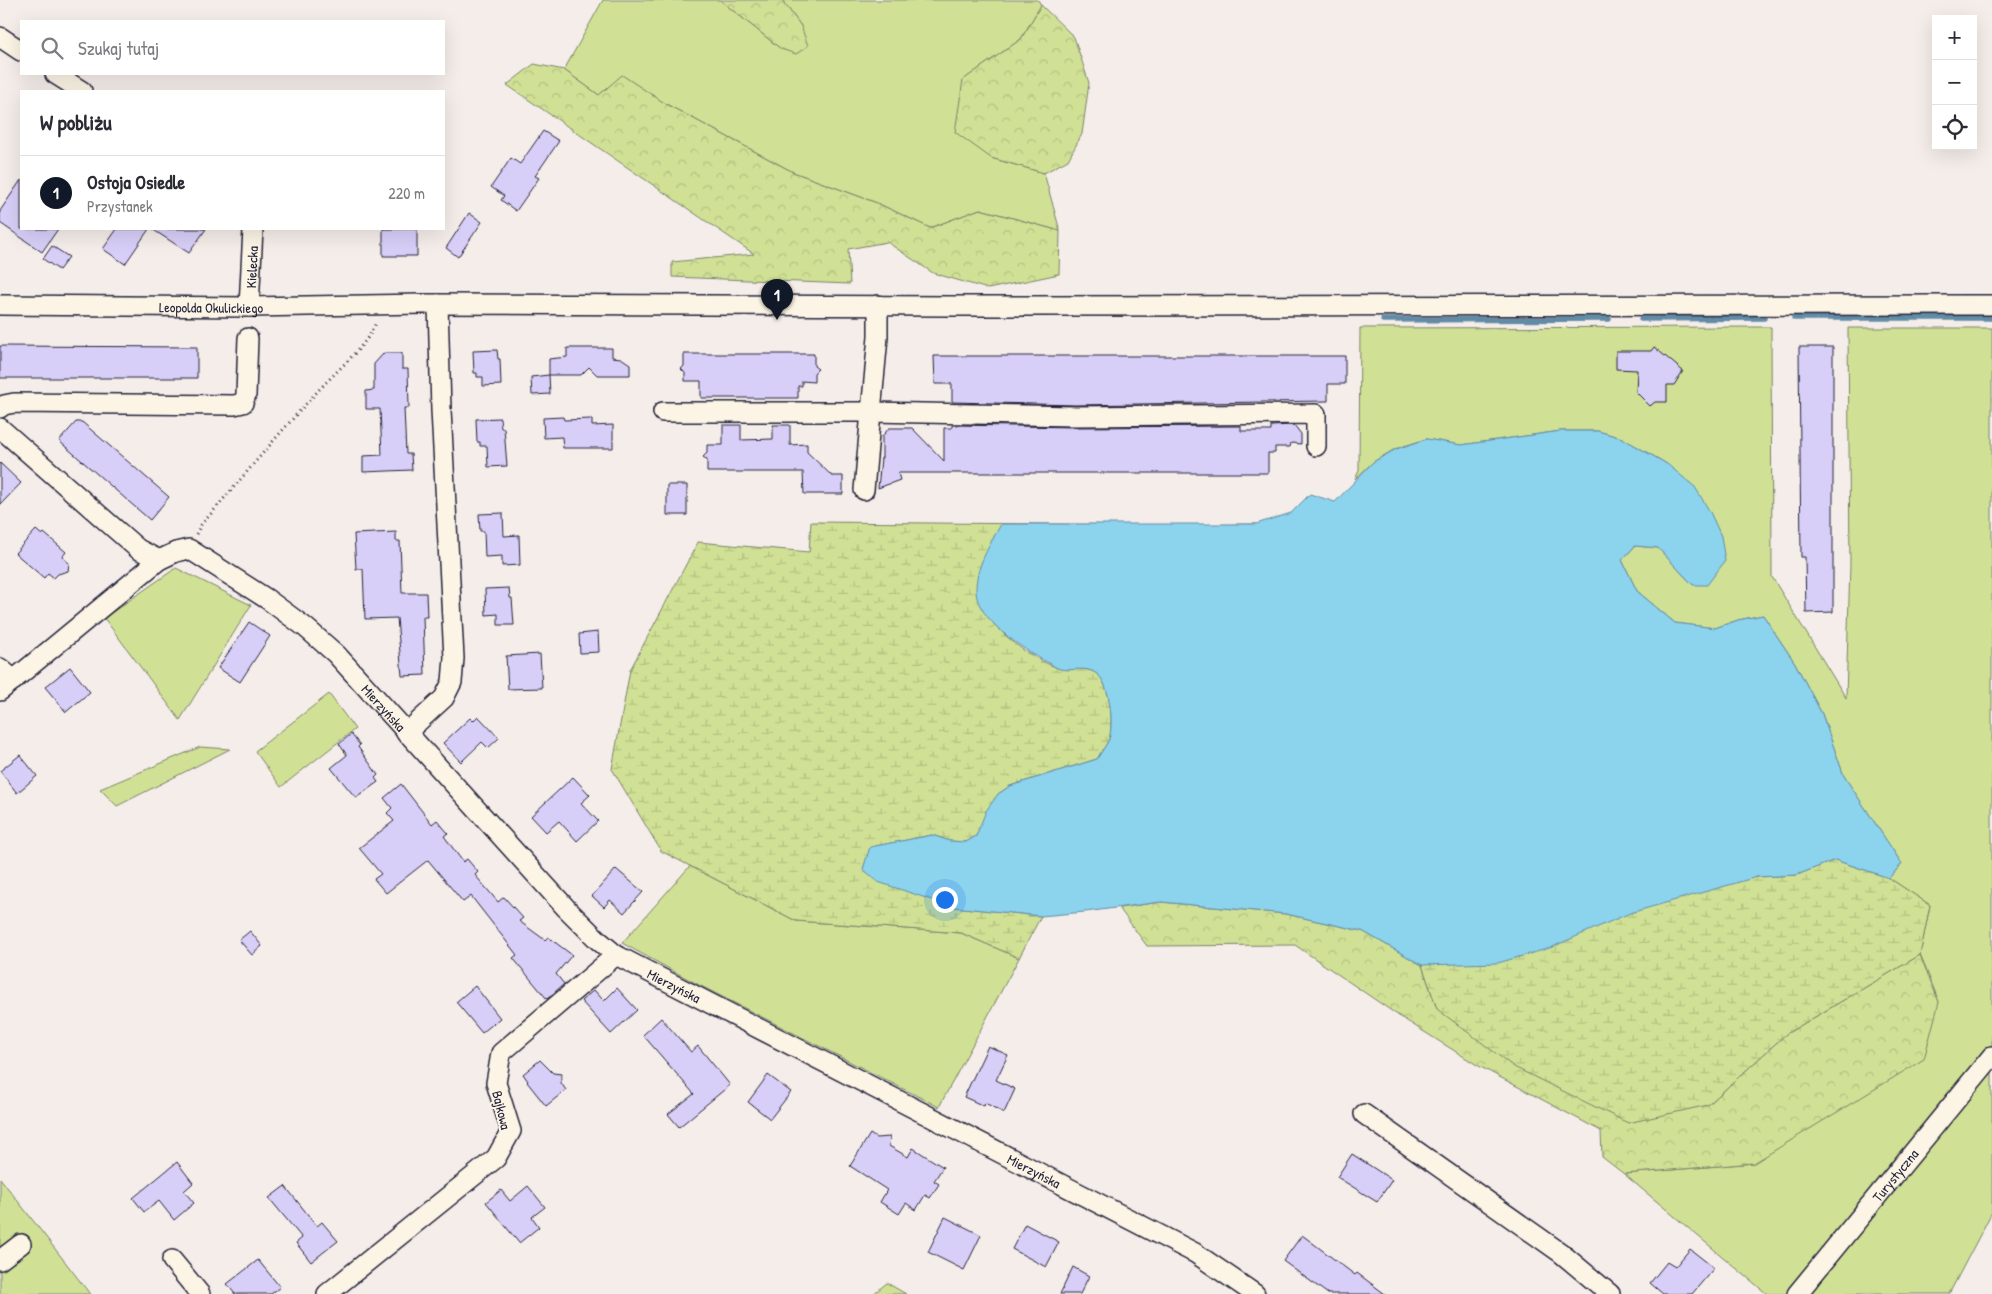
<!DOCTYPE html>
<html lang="pl">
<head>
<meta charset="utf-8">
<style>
	body { margin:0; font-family:"Patrick Hand",sans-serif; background:#f7f7f7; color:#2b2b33 }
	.controls { position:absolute; right:15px; top:15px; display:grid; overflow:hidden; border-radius:0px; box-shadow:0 5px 20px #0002 }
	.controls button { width:45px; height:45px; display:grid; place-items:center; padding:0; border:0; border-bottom:1px solid #e1e1e2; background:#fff; color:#2b2b33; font:25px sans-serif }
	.you { position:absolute; left:944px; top:899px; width:18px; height:18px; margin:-12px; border:4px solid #fff; border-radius:50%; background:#1a73e8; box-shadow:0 0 0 8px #1a73e833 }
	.badge { display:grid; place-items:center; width:32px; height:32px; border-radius:50%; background:#111827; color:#fff; font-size:16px; font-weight:700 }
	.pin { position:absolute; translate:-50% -41px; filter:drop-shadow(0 1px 2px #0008) }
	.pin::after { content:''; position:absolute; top:26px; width:18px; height:15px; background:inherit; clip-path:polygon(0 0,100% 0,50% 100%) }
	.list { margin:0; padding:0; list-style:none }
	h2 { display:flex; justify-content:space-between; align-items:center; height:65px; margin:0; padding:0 20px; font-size:21px }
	h2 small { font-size:16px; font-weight:400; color:#7c7c81 }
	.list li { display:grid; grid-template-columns:32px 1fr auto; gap:15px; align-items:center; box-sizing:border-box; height:75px; padding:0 20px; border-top:1px solid #e1e1e2 }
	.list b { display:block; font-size:19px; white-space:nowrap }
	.list p { margin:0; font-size:16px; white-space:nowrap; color:#7c7c81 }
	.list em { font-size:16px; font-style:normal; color:#7c7c81 }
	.icon { flex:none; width:28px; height:28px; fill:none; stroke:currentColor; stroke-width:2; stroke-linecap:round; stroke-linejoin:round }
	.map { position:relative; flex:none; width:1992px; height:1294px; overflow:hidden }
	.search { position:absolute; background:#fff; box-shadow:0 5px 20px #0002; left:20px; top:20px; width:425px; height:55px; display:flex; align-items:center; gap:12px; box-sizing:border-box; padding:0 18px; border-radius:0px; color:#7c7c81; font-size:19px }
	.panel { position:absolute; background:#fff; box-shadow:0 5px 20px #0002; left:20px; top:90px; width:425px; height:140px; border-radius:0px }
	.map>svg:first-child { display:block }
</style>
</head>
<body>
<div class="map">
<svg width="1992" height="1294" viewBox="0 0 1992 1294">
	<defs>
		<pattern id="forest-crowns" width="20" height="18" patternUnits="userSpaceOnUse" patternTransform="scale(1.25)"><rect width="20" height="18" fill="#d0e195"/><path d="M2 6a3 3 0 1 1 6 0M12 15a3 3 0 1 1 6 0" fill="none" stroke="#b2c181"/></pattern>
		<pattern id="wetland-marsh" width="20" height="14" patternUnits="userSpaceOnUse" patternTransform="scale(1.25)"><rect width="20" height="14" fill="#d0e195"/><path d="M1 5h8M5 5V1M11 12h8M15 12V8" fill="none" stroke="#b2c181"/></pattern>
	</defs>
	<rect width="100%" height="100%" fill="#f5ede9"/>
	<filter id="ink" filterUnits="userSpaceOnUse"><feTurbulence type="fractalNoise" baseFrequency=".02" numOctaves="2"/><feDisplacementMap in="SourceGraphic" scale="10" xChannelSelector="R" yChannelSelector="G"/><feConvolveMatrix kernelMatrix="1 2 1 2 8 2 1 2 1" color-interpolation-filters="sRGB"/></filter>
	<g filter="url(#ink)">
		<path fill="#d0e195" stroke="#798268" d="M 603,0 L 720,0 L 781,49 L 801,26 L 782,0 L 1038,0 L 1041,5 L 1021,39 L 963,80 L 991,158 L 1044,173 L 1060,231 L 980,209 L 930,228 L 877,203 L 793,172 L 666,104 L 622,76 L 599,95 L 564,70 Z
			M 1771,327 L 1772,577 L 1846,698 L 1850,564 L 1848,328 L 1992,328 L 1992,1212 L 1949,1294 L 1767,1294 L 1624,1174 L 1754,1163 L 1939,1002 L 1920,955 L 1930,905 L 1889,878 L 1902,864 L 1844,776 L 1822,714 L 1795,663 L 1763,615 L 1738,620 L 1715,628 L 1675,623 L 1637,591 L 1622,560 L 1635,546 L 1658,548 L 1693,585 L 1667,464 L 1622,438 L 1598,431 L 1561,431 L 1461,445 L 1426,439 L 1395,449 L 1373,462 L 1355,479 L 1359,471 L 1360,328 Z
			M 176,568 L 251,605 L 180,720 L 104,618 Z
			M 329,694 L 355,729 L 281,787 L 255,751 Z
			M 200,747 L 230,749 L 117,806 L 100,789 Z
			M 690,866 L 796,921 L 961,933 L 1019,958 L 939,1107 L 699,985 L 622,943 Z
			M 0,1178 L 90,1294 L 0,1294 Z
			M 887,1283 L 906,1294 L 873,1294 Z"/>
		<path fill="url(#forest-crowns)" stroke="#798268" d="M 720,0 L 782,0 L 801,26 L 808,46 L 796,54 L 781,49 Z
			M 1041,5 L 1074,37 L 1089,83 L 1082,134 L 1068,160 L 1044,173 L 991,158 L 955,132 L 963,80 L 1021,39 Z
			M 534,64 L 564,70 L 599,95 L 622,75 L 666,104 L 793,172 L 877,203 L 930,228 L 980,209 L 1060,231 L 1059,274 L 988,289 L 933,273 L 887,242 L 848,249 L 850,284 L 672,277 L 672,262 L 754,254 L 507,85 Z
			M 1161,902 L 1286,914 L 1362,931 L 1422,965 L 1437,1009 L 1708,1105 L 1786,1034 L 1920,955 L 1939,1002 L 1924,1059 L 1754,1163 L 1624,1174 L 1602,1157 L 1601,1131 L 1477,1065 L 1399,1016 L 1295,945 L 1147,946 L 1119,908 Z"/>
		<path fill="url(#wetland-marsh)" stroke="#798268" d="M 811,522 L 1172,525 L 1256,524 L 984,609 C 999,635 1030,658 1058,668 C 1071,672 1081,665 1096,673 C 1110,681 1114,725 1109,739 C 1106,746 1101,752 1097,759 L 1010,786 L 998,794 L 976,836 L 966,842 L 950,841 L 932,835 L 871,847 L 863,869 L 953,907 L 1041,916 L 1019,958 L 961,933 L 796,921 L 661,851 L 612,769 L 630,670 L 698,542 L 809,552 Z
			M 1835,860 L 1889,878 L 1930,905 L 1920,955 L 1786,1034 L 1708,1105 L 1628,1123 L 1514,1067 L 1437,1009 L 1422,965 L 1431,931 L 1757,877 L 1797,875 Z"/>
		<path fill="#8cd3ee" stroke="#628ca6" d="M 1561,431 L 1598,431 L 1622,438 L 1667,464 L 1695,487 L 1710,512 L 1721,536 L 1725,561 L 1707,585 L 1693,585 L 1658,548 L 1635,546 L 1622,560 L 1637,591 L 1675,623 L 1715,628 L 1738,620 L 1763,615 L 1795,663 L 1822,714 L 1844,776 L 1902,864 L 1889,878 L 1835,860 L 1797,875 L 1757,877 L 1630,913 L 1550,948 L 1498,963 L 1422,965 L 1362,931 L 1286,914 L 1161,902 L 1085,912 L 1041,916 L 953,907 L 878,882 L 863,869 L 870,847 L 932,835 L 950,841 L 966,842 L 976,836 L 986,811 L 998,794 L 1010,786 L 1097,759 C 1101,752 1106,746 1109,739 C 1114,725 1110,683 1097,674 C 1085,665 1073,672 1060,669 C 1056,668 1051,664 1047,662 C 1025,651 977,619 976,592 C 975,567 990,545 1001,524 L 1256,524 L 1291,513 L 1310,494 L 1335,502 L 1373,462 L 1396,449 L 1427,439 L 1461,445 Z"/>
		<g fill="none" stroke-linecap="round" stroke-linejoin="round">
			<path stroke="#628ca6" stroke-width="5.5" d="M 1794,318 L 1992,318
				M 1641,319 L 1764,318
				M 1383,320 L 1609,319"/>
		</g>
		<path fill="#d8cff8" stroke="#22223b" d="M 543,131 L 559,141 L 535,176 L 539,178 L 516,211 L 501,200 L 504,196 L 491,187 L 511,158 L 520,164 Z
			M 21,180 L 21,229 L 58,229 L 42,252 L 0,223 L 0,211 Z
			M 469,213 L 482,222 L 458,257 L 446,248 Z
			M 117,229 L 149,229 L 125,264 L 103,249 Z
			M 152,229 L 206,229 L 189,253 Z
			M 383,229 L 417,229 L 417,256 L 383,256 Z
			M 52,246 L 69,257 L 59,270 L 43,259 Z
			M 0,346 L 197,347 L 197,378 L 0,378 Z
			M 1654,347 L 1683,371 L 1674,385 L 1667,385 L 1667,402 L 1655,402 L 1650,406 L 1636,392 L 1637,370 L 1616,369 L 1616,351 L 1651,351 Z
			M 1799,347 L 1833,347 L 1833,612 L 1806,613 L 1805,557 L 1801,557 Z
			M 567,348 L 612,348 L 612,357 L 621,358 L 630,364 L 630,375 L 597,375 L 589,367 L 581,375 L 549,375 L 549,359 L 567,357 Z
			M 497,350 L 498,359 L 500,359 L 501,385 L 483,386 L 483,377 L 477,377 L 477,373 L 474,373 L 473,351 Z
			M 384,353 L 402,353 L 402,369 L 408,369 L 409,408 L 404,408 L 406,454 L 411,454 L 412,470 L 363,472 L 363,456 L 382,455 L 380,409 L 366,409 L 366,391 L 374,390 L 374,364 Z
			M 684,354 L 814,354 L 814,366 L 818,369 L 814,373 L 814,382 L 802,381 L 802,386 L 798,386 L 798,398 L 701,398 L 701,381 L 685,381 L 685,373 L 681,369 L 684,366 Z
			M 934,356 L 1345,356 L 1345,384 L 1328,384 L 1328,401 L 1075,405 L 952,402 L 952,384 L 935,384 Z
			M 549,375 L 550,394 L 532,395 L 531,377 Z
			M 563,417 L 564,420 L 592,419 L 592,426 L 613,425 L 613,448 L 563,448 L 562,437 L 544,438 L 543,418 Z
			M 500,418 L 501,428 L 504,428 L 507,466 L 488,467 L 487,446 L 480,446 L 480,442 L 477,442 L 476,419 Z
			M 76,422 L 82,422 L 169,497 L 150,520 L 59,441 Z
			M 723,425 L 741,425 L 741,440 L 773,439 L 773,425 L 790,425 L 790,445 L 807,444 L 807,452 L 832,476 L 843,476 L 843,494 L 804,494 L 803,472 L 707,472 L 707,460 L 703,457 L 707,453 L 707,445 L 723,445 Z
			M 952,425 L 1075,427 L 1241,426 L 1241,431 L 1271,431 L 1271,426 L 1294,425 L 1301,434 L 1301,444 L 1291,443 L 1290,447 L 1275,447 L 1275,453 L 1268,453 L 1268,473 L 898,473 L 900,480 L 878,488 L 881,458 L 882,458 L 882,437 L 889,428 L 912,428 L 944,461 L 944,428 L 952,428 Z
			M 0,463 L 21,483 L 0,505 Z
			M 667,485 L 687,485 L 687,515 L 667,515 Z
			M 503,513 L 504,536 L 519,535 L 520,565 L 502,566 L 502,556 L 485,557 L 484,531 L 480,531 L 479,514 Z
			M 36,530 L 42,535 L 44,533 L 66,552 L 62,557 L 69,563 L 68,571 L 58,574 L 54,578 L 48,573 L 44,578 L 15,553 Z
			M 396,532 L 396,541 L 400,541 L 402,593 L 426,593 L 427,617 L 423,617 L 425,675 L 402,676 L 397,618 L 365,619 L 363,569 L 356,569 L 354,534 Z
			M 509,588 L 510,598 L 512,598 L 514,625 L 498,625 L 498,614 L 486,615 L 485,589 Z
			M 249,622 L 270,636 L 240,682 L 218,668 Z
			M 598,632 L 599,652 L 580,653 L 579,634 Z
			M 540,654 L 542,688 L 508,689 L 506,656 Z
			M 70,667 L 90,692 L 66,712 L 45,687 Z
			M 478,716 L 499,738 L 488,748 L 482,742 L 461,762 L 443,743 L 470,718 L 473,721 Z
			M 351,734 L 360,745 L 358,747 L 378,775 L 375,778 L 378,782 L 356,798 L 331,768 L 347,755 L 339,744 Z
			M 20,755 L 37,776 L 17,793 L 0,771 Z
			M 573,777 L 590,795 L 581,803 L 598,821 L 577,841 L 559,821 L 546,832 L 531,816 Z
			M 401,784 L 432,824 L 437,820 L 448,833 L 444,836 L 463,862 L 467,859 L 478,872 L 475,875 L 498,902 L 504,897 L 523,918 L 519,921 L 545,940 L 548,937 L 572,955 L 556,974 L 564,984 L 547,999 L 513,958 L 517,955 L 471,896 L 463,902 L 428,860 L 386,893 L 374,879 L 381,874 L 359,848 L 394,821 L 387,813 L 392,808 L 384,798 Z
			M 616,869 L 643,892 L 624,913 L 610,900 L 604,907 L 592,896 Z
			M 250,931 L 262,946 L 252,955 L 239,940 Z
			M 475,986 L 500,1018 L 482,1033 L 456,1002 Z
			M 617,988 L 637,1010 L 611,1034 L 581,1001 L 594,990 L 604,1001 Z
			M 661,1018 L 691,1052 L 698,1046 L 730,1085 L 679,1127 L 668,1114 L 694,1094 L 643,1035 Z
			M 988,1046 L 1008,1055 L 996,1080 L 1015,1089 L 1004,1113 L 985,1103 L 984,1106 L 964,1097 Z
			M 540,1060 L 553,1073 L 561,1074 L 561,1083 L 566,1090 L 546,1106 L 527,1082 L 528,1081 L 523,1074 Z
			M 768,1075 L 791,1092 L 770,1119 L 748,1102 Z
			M 870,1134 L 876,1138 L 890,1137 L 889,1146 L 908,1157 L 913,1148 L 943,1167 L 934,1181 L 939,1184 L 930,1198 L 925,1195 L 916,1210 L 906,1203 L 899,1214 L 880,1202 L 887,1190 L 850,1166 Z
			M 1352,1154 L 1392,1180 L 1377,1202 L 1337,1177 Z
			M 177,1162 L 193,1183 L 184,1191 L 194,1203 L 174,1220 L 159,1201 L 144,1212 L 133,1198 Z
			M 285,1186 L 317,1226 L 322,1222 L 338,1241 L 311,1262 L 296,1243 L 302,1238 L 269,1198 Z
			M 528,1186 L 545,1207 L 532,1217 L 539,1227 L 519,1243 L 486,1202 L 501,1190 L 510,1201 Z
			M 945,1217 L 981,1235 L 964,1270 L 928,1252 Z
			M 1025,1224 L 1059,1242 L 1046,1267 L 1012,1249 Z
			M 1302,1235 L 1355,1275 L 1357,1273 L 1385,1294 L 1328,1294 L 1283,1261 Z
			M 1690,1249 L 1714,1268 L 1692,1294 L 1663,1294 L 1650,1283 L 1667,1262 L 1675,1267 Z
			M 258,1260 L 280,1287 L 271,1294 L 235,1294 L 227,1284 Z
			M 1073,1267 L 1089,1276 L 1080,1294 L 1060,1294 Z"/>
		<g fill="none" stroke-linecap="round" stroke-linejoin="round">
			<g stroke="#22223b" stroke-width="22">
				<g id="minor">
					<path d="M 0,37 L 21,51"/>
					<path d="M 55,74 L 82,91"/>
					<path id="s1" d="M 0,305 L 249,307 L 423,304 L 955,306 L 1992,305"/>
					<path id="s2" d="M 249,307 L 253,229"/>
					<path d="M 0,408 L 4,405 L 14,403 L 234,405 L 243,403 L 246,395 L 248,338"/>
					<path d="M 663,412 L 871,412 L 878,337 L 878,305"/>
					<path d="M 0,428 L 138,549 L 159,560"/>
					<path d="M 864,490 L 871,412 L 1075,416 L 1316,414 L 1316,446"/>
					<path d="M 0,668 L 14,680"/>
					<path id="s3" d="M 0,691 L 159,560 L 176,552 L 189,549 L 267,599 L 305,627 L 336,654 L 566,908 L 598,940 L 616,955 L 1195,1253 L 1255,1294"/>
					<path d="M 406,733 L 444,698 L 452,682 L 454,658 L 441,410 L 438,304"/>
					<path d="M 1364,1114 L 1561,1253 L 1610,1294"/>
					<path d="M 0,1260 L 21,1244"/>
					<path d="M 172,1260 L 200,1294"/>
					<path d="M 327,1294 L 496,1158 L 511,1131 L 496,1083 L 501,1053 L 616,955"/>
					<path id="s4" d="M 1797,1294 L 1992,1056"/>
				</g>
			</g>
			<path stroke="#22223b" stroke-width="3" stroke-dasharray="1 4" stroke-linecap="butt" d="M 196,534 L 201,525 C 240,481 277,435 317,392 C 332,375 370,343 376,322"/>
			<use href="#minor" stroke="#fcf5e5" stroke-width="19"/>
		</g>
	</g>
	<g text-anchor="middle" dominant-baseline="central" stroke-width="4" stroke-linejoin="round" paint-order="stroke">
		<g font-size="14" fill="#22223b" stroke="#fcf5e5">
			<text stroke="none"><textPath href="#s2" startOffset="40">Kielecka</textPath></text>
			<text stroke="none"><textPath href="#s1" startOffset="211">Leopolda Okulickiego</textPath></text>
			<text stroke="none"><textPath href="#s3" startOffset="491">Mierzyńska</textPath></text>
			<text stroke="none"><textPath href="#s3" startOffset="896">Mierzyńska</textPath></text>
			<text transform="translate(502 1110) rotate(76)">Bajkowa</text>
			<text stroke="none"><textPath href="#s3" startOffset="1301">Mierzyńska</textPath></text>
			<text stroke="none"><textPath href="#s4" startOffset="154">Turystyczna</textPath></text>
		</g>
	</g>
</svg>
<div class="controls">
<button>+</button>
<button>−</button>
<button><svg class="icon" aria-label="locate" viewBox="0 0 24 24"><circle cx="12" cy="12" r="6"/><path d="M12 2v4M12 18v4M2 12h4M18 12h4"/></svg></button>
</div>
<div class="you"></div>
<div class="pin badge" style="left:777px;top:320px">1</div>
<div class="search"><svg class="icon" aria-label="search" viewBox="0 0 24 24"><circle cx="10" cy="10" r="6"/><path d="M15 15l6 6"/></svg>Szukaj tutaj</div>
<section class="panel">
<h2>W pobliżu<small></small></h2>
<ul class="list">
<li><span class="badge">1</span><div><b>Ostoja Osiedle</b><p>Przystanek</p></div><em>220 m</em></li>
</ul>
</section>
</div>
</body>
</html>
